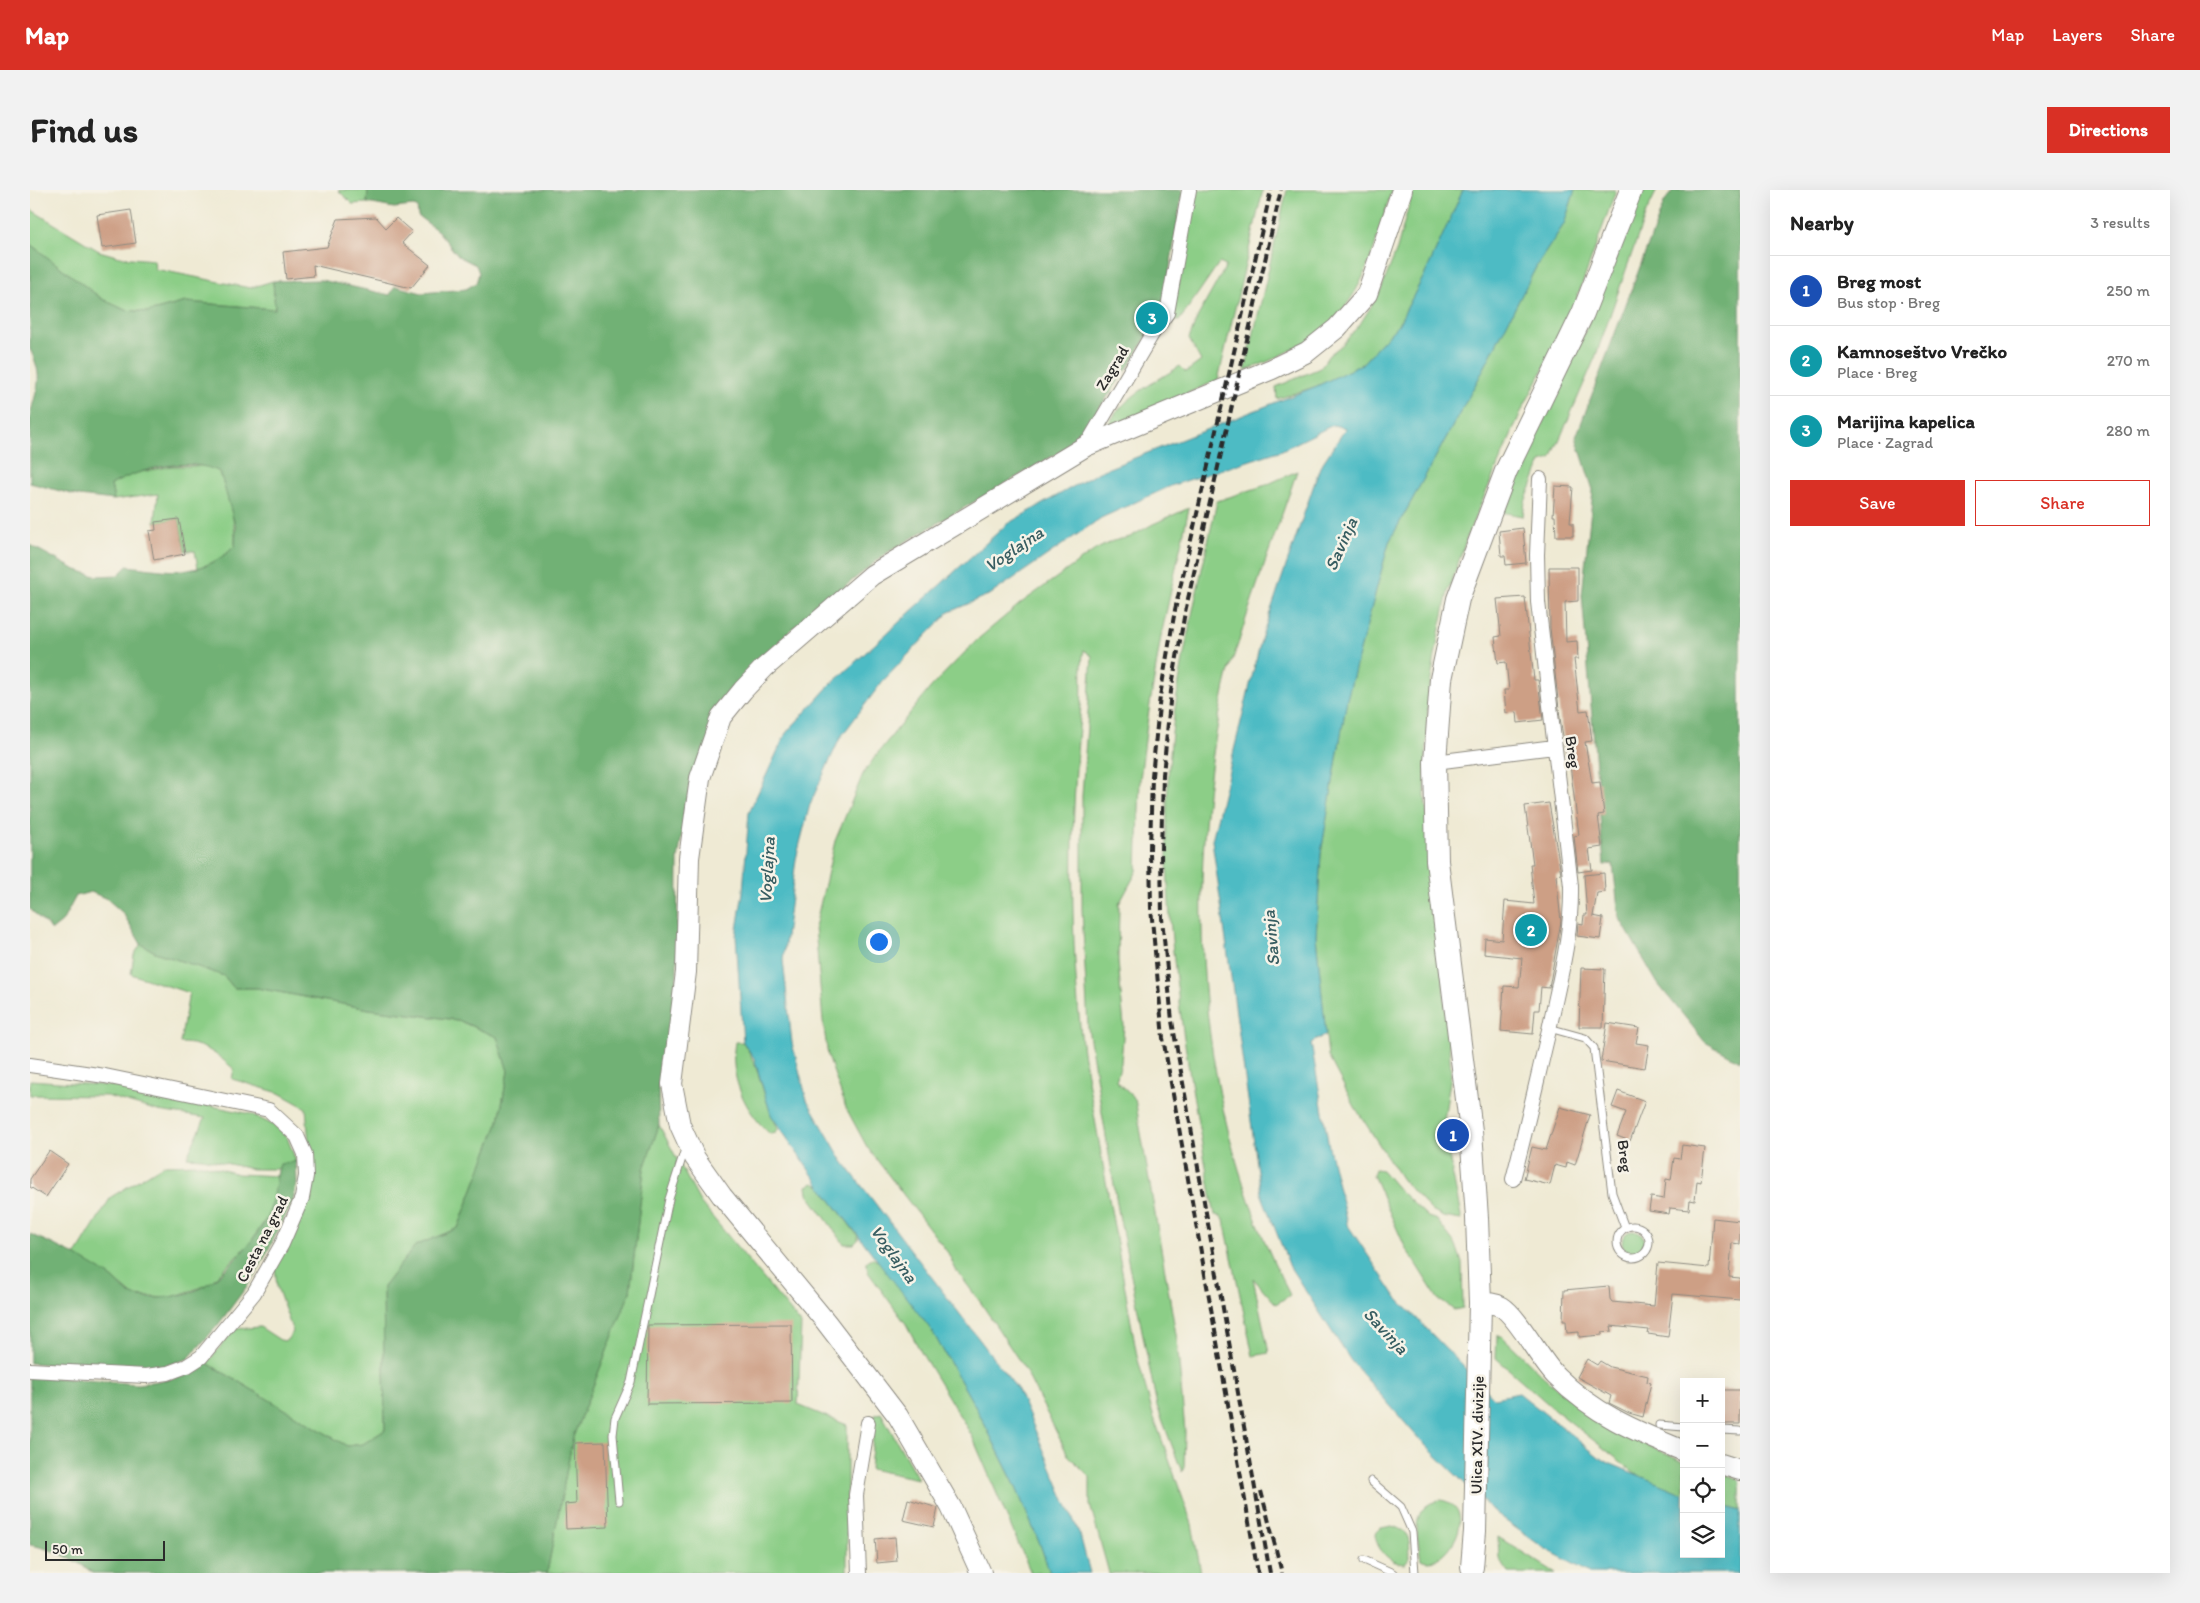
<!DOCTYPE html>
<html lang="en">
<head>
<meta charset="utf-8">
<style>
	body { margin:0; font-family:Itim,sans-serif; background:#f2f2f2; color:#222 }
	.controls { position:absolute; right:15px; bottom:15px; display:grid; overflow:hidden; border-radius:0px; box-shadow:0 5px 20px #0002 }
	.controls button { width:45px; height:45px; display:grid; place-items:center; padding:0; border:0; border-bottom:1px solid #e0e0e0; background:#fff; color:#222; font:25px sans-serif }
	.scale { position:absolute; left:15px; bottom:12px; width:120px; box-sizing:border-box; padding-left:5px; border:2px solid #2b2b2b; border-top:0; font-size:14px; line-height:18px; white-space:nowrap; color:#2b2b2b; -webkit-text-stroke:4px #f7f3e8; paint-order:stroke }
	.you { position:absolute; left:848px; top:751px; width:18px; height:18px; margin:-12px; border:4px solid #fff; border-radius:50%; background:#1a73e8; box-shadow:0 0 0 8px #1a73e833 }
	.badge { display:grid; place-items:center; width:32px; height:32px; border-radius:50%; background:#d93025; color:#fff; font-size:16px; font-weight:700 }
	.pin { position:absolute; translate:-50% -50%; border:2px solid #fff; box-shadow:0 1px 5px #0006 }
	.list { margin:0; padding:0; list-style:none }
	h2 { display:flex; justify-content:space-between; align-items:center; height:65px; margin:0; padding:0 20px; font-size:21px }
	h2 small { font-size:16px; font-weight:400; color:#767676 }
	.list li { display:grid; grid-template-columns:32px 1fr auto; gap:15px; align-items:center; box-sizing:border-box; height:70px; padding:0 20px; border-top:1px solid #e0e0e0 }
	.list b { display:block; font-size:19px; white-space:nowrap }
	.list p { margin:0; font-size:16px; white-space:nowrap; color:#767676 }
	.list em { font-size:16px; font-style:normal; color:#767676 }
	.actions { display:flex; gap:10px; padding:15px 20px }
	.actions a { flex:1; padding:11px 0; border:1px solid #d93025; border-radius:0px; text-align:center; font-size:18px; color:#d93025 }
	.actions .main { background:#d93025; color:#fff }
	.icon { flex:none; width:28px; height:28px; fill:none; stroke:currentColor; stroke-width:2; stroke-linecap:round; stroke-linejoin:round }
	.map { position:relative; flex:none; width:1710px; height:1383px; overflow:hidden; border-radius:0px }
	header { display:flex; align-items:center; gap:30px; box-sizing:border-box; height:70px; padding:0 25px; background:#d93025; color:#fff }
	header strong { font-size:24px }
	nav { display:flex; gap:28px; margin-inline-start:auto; font-size:18px }
	.intro { display:flex; align-items:center; justify-content:space-between; box-sizing:border-box; height:120px; padding:0 30px }
	h1 { margin:0; font-size:35px }
	.button { padding:12px 22px; border-radius:0px; background:#d93025; color:#fff; font-size:18px; font-weight:700 }
	main { display:flex; gap:30px; padding:0 30px }
	aside { flex:1; background:#fff; border-radius:0px; box-shadow:0 5px 20px #0002 }
	.map>svg:first-child { display:block }
</style>
</head>
<body>
<header>
<strong>Map</strong>
<nav><a>Map</a><a>Layers</a><a>Share</a></nav>
</header>
<div class="intro"><h1>Find us</h1><a class="button">Directions</a></div>
<main>
<div class="map">
<svg width="1710" height="1383" viewBox="0 0 1710 1383">
	<rect width="100%" height="100%" fill="#f7f3e8"/>
	<filter id="ink" filterUnits="userSpaceOnUse"><feTurbulence type="fractalNoise" baseFrequency=".02" numOctaves="2"/><feDisplacementMap in="SourceGraphic" scale="10" xChannelSelector="R" yChannelSelector="G"/><feConvolveMatrix kernelMatrix="1 2 1 2 8 2 1 2 1" color-interpolation-filters="sRGB"/></filter>
	<filter id="wash" filterUnits="userSpaceOnUse"><feTurbulence type="fractalNoise" baseFrequency=".0096" numOctaves="4" result="noise"/><feDisplacementMap in="SourceGraphic" scale="20" xChannelSelector="R" yChannelSelector="G"/><feGaussianBlur stdDeviation="1.12" result="paint"/><feColorMatrix in="noise" values="0 0 0 0 0 0 0 0 0 0 0 0 0 0 0 0 0 1.4 0 .05"/><feComposite in="paint" operator="in"/></filter>
	<g filter="url(#wash)">
		<rect width="100%" height="100%" fill="#efead4"/>
		<path fill="#8cce87" stroke="#5c7c59" d="M 308,0 L 338,0 L 337,13 L 322,14 Z
			M 1164,0 L 1233,0 L 1188,190 L 1077,238 C 1090,208 1124,193 1150,176 L 1156,182 L 1171,171 L 1159,149 L 1168,126 L 1196,76 L 1189,73 L 1149,131 L 1141,130 Z
			M 1257,0 L 1362,0 C 1349,38 1341,82 1317,114 C 1293,148 1252,166 1215,181 Z
			M 1383,0 L 1433,0 L 1397,80 L 1368,135 L 1332,174 L 1287,196 L 1247,209 L 1246,197 L 1290,178 L 1299,165 L 1312,155 L 1330,134 L 1350,102 L 1367,59 Z
			M 1545,0 L 1586,0 L 1540,128 L 1491,222 L 1440,339 L 1418,402 L 1409,443 L 1398,507 L 1395,606 L 1419,853 L 1421,885 L 1413,936 L 1431,1026 L 1431,1030 L 1413,1027 L 1402,1021 L 1372,990 L 1325,917 L 1298,866 L 1286,746 L 1291,663 L 1317,509 L 1359,352 L 1450,186 L 1507,75 L 1534,34 Z
			M 1613,0 L 1627,0 L 1616,23 L 1565,168 L 1521,269 L 1511,272 L 1495,312 L 1493,326 L 1470,322 L 1547,161 Z
			M 0,19 L 69,61 L 90,67 L 124,70 L 125,79 L 220,98 L 243,91 L 245,119 L 156,112 L 118,122 L 95,120 L 72,109 L 0,54 Z
			M 142,276 L 177,276 L 190,282 C 198,307 206,330 205,356 L 190,370 L 168,378 L 165,361 L 155,361 L 149,329 L 125,332 L 128,304 L 84,310 L 81,295 L 101,284 Z
			M 1267,281 C 1248,338 1226,394 1209,451 C 1204,466 1198,481 1195,496 C 1153,697 1164,921 1260,1105 L 1246,1114 L 1223,1088 L 1239,1163 L 1223,1166 L 1194,1030 L 1191,1026 L 1185,1025 C 1156,869 1125,711 1141,552 C 1149,471 1170,391 1187,311 L 1236,295 Z
			M 1159,318 L 1131,446 L 1118,527 L 1110,589 L 1107,681 L 1089,714 L 1088,772 L 1094,836 L 1091,873 L 1086,891 L 1105,909 L 1147,1150 L 1155,1242 L 1154,1277 L 1152,1282 L 1127,1216 L 1089,1025 L 1058,838 L 1052,719 L 1052,606 L 1062,466 L 1054,460 C 1050,477 1053,498 1051,516 C 1040,628 1039,750 1053,862 L 1107,1166 L 1123,1225 L 1162,1334 L 1171,1383 L 1079,1383 L 1060,1315 L 1060,1287 L 1038,1265 L 994,1178 L 951,1113 L 926,1080 L 918,1063 L 837,957 L 816,918 L 798,866 L 793,831 L 785,737 L 805,651 L 833,584 L 847,564 L 901,497 L 948,449 L 991,413 L 1065,360 L 1083,351 L 1100,347 L 1123,334 Z
			M 111,754 L 125,762 L 194,786 L 204,798 L 227,798 L 339,819 L 427,830 L 467,847 L 478,881 L 469,931 L 428,1038 L 385,1056 L 353,1097 L 355,1240 L 333,1254 L 317,1256 L 177,1173 L 205,1139 L 230,1137 L 250,1150 L 256,1151 L 263,1142 L 247,1097 L 245,1077 L 282,990 L 276,918 L 249,903 L 202,889 L 204,879 C 186,864 174,853 150,853 L 159,803 L 101,784 L 104,765 Z
			M 705,852 L 713,852 C 732,880 732,909 748,938 L 746,943 L 740,944 C 714,920 699,887 705,852 Z
			M 0,890 L 84,896 L 221,924 L 245,936 L 257,947 L 266,971 L 251,974 L 248,979 L 222,979 L 172,968 L 157,967 L 175,928 L 128,921 L 77,906 L 0,905 Z
			M 629,935 L 670,1012 L 771,1134 L 768,1215 L 817,1235 L 817,1383 L 517,1383 L 543,1247 L 600,1102 L 614,979 Z
			M 172,974 L 208,984 L 247,986 L 245,1007 L 236,1029 L 220,1053 L 178,1095 L 139,1108 L 103,1106 L 81,1087 L 45,1066 L 81,1007 L 133,975 Z
			M 1345,979 L 1352,980 L 1369,1000 L 1398,1027 L 1407,1030 L 1426,1055 L 1432,1073 L 1433,1118 L 1424,1120 L 1408,1109 L 1375,1057 L 1343,985 Z
			M 783,993 L 790,996 L 828,1046 L 828,1050 L 824,1054 L 814,1054 L 778,1004 L 777,996 Z
			M1592 1052a11 11 0 1 1 22 0a11 11 0 1 1-22 0Z
			M 842,1068 L 851,1073 L 902,1141 L 950,1225 L 985,1295 L 1011,1357 L 1020,1383 L 1001,1383 L 942,1246 L 892,1164 L 876,1134 L 838,1082 L 836,1072 Z
			M 1467,1146 L 1472,1146 L 1514,1187 L 1571,1235 L 1654,1271 L 1654,1304 L 1609,1286 L 1525,1220 L 1466,1168 Z
			M 851,1223 L 888,1289 L 840,1279 L 845,1225 Z
			M 1691,1284 L 1710,1290 L 1710,1321 L 1691,1315 Z
			M 1411,1310 C 1453,1318 1415,1383 1391,1369 C 1387,1344 1379,1316 1411,1310 Z
			M 1362,1336 C 1381,1342 1379,1349 1380,1368 L 1375,1374 C 1360,1374 1346,1359 1345,1344 L 1351,1338 Z
			M 1468,1347 L 1526,1383 L 1479,1383 L 1469,1369 Z"/>
		<path fill="#71b174" stroke="#4e6e50" d="M 338,0 L 1153,0 L 1136,101 L 1129,126 L 1099,176 L 1066,223 L 1035,259 L 858,362 L 763,438 L 721,479 L 661,585 L 648,670 L 647,785 L 645,820 L 628,896 L 629,935 L 614,979 L 600,1102 L 543,1247 L 517,1383 L 63,1383 C 45,1369 23,1359 0,1355 L 0,1186 L 108,1194 L 141,1189 L 177,1173 L 317,1256 L 333,1254 L 355,1240 L 353,1097 L 385,1056 L 428,1038 L 469,931 L 478,881 L 467,847 L 428,830 L 339,819 L 227,798 L 204,798 L 194,786 L 125,762 L 111,754 L 93,723 L 77,709 L 61,702 L 46,706 L 32,732 L 22,740 L 0,719 L 0,355 L 44,379 L 65,386 L 88,385 L 97,376 C 141,381 170,389 205,356 L 206,338 L 190,282 C 158,266 111,278 81,295 L 84,310 L 49,306 L 0,293 C 0,274 0,245 0,227 C 6,196 15,191 0,159 L 0,54 L 72,109 L 95,120 L 118,122 L 156,112 L 245,119 L 243,91 L 291,90 L 360,105 L 365,96 L 392,103 L 436,99 L 446,93 L 449,83 L 446,75 L 428,66 L 408,41 L 388,26 L 387,17 L 383,16 L 364,18 L 337,13 Z
			M 1643,0 L 1710,0 L 1710,871 L 1675,852 L 1628,794 L 1589,727 L 1583,674 L 1574,675 L 1552,405 L 1563,300 L 1546,247 L 1634,13 Z
			M 266,971 L 267,994 L 263,1011 L 226,1084 L 188,1135 L 158,1169 L 115,1181 L 0,1173 L 0,1044 C 28,1056 56,1070 81,1087 C 88,1092 96,1104 105,1106 C 125,1111 161,1106 178,1094 C 196,1082 227,1047 236,1029 C 247,1008 243,993 250,974 Z"/>
		<path fill="#4dbbc4" stroke="#3c7378" d="M 1433,0 L 1545,0 L 1534,34 L 1507,75 L 1450,186 L 1359,352 L 1317,509 L 1291,663 L 1286,746 L 1296,844 L 1281,853 L 1299,957 L 1317,1034 L 1366,1107 L 1464,1208 L 1489,1203 L 1574,1271 L 1654,1304 L 1654,1364 L 1691,1364 L 1691,1315 L 1710,1321 L 1710,1383 L 1560,1383 L 1514,1358 L 1466,1324 L 1390,1250 L 1321,1171 L 1260,1077 L 1231,1003 L 1182,650 L 1232,446 L 1290,277 L 1316,238 L 1303,235 L 1252,260 L 1143,295 L 1071,328 L 961,404 L 919,422 L 852,492 L 810,548 L 780,614 L 766,669 L 753,770 L 762,853 L 777,910 L 812,970 L 988,1200 L 1050,1345 L 1060,1383 L 1020,1383 L 1011,1357 L 985,1295 L 950,1225 L 902,1141 L 790,996 L 741,925 L 724,868 L 713,852 L 706,746 L 713,702 L 719,622 L 756,543 L 800,495 L 977,334 L 1069,282 L 1287,196 L 1332,174 L 1368,135 L 1397,80 Z"/>
		<g id="blocks">
			<path fill="#cd9f85" d="M 101,20 L 106,53 L 72,58 L 67,25 Z
				M 346,27 L 356,38 L 366,28 L 382,42 L 372,53 L 400,75 L 381,98 L 283,75 L 284,86 L 256,89 L 253,62 L 297,57 L 308,29 Z
				M 1525,296 L 1543,297 L 1540,333 L 1543,333 L 1543,346 L 1526,346 L 1525,326 L 1523,326 Z
				M 149,329 L 155,364 L 124,370 L 119,341 L 126,340 L 125,332 Z
				M 1493,338 L 1496,373 L 1476,375 L 1475,366 L 1471,366 L 1469,341 Z
				M 1519,377 L 1548,377 L 1548,411 L 1535,412 L 1536,452 L 1547,451 L 1548,469 L 1544,469 L 1550,521 L 1558,520 L 1562,551 L 1555,552 L 1562,593 L 1570,592 L 1574,624 L 1568,625 L 1572,657 L 1559,659 L 1562,680 L 1548,682 L 1544,646 L 1549,645 L 1540,575 L 1538,576 L 1530,528 L 1520,438 Z
				M 1495,407 L 1504,490 L 1508,490 L 1513,530 L 1488,533 L 1487,522 L 1476,523 L 1474,500 L 1479,500 L 1476,472 L 1468,473 L 1465,447 L 1471,446 L 1467,409 Z
				M 1519,613 L 1531,684 L 1526,685 L 1531,731 L 1519,798 L 1511,797 L 1509,820 L 1505,820 L 1503,844 L 1471,841 L 1474,796 L 1489,797 L 1492,768 L 1454,764 L 1455,748 L 1472,750 L 1475,711 L 1504,714 L 1500,674 L 1503,674 L 1495,616 Z
				M 1574,683 L 1575,702 L 1567,703 L 1563,726 L 1573,728 L 1570,749 L 1547,746 L 1548,733 L 1553,734 L 1554,725 L 1557,725 L 1554,685 Z
				M 1551,778 L 1575,779 L 1573,837 L 1549,837 Z
				M 1577,833 L 1609,838 L 1606,853 L 1619,855 L 1615,878 L 1571,871 Z
				M 1588,901 L 1615,911 L 1600,951 L 1587,946 L 1596,922 L 1582,917 Z
				M 1530,917 L 1560,925 L 1545,975 L 1537,972 L 1536,978 L 1525,975 L 1520,995 L 1494,989 L 1502,957 L 1516,960 Z
				M 1652,955 L 1675,958 L 1671,992 L 1667,991 L 1665,1011 L 1660,1010 L 1659,1020 L 1640,1018 L 1639,1024 L 1619,1021 L 1621,1007 L 1634,1009 L 1636,989 L 1641,990 L 1644,968 L 1650,969 Z
				M 19,961 L 38,974 L 16,1007 L 0,997 L 0,989 Z
				M 1683,1028 L 1710,1031 L 1710,1054 L 1702,1053 L 1699,1087 L 1710,1088 L 1710,1110 L 1643,1104 L 1638,1147 L 1618,1144 L 1619,1140 L 1581,1136 L 1582,1141 L 1572,1142 L 1572,1145 L 1549,1147 L 1549,1142 L 1537,1143 L 1536,1131 L 1533,1131 L 1534,1100 L 1579,1096 L 1580,1109 L 1582,1112 L 1624,1116 L 1628,1073 L 1679,1078 Z
				M 761,1134 L 762,1213 L 617,1214 L 618,1135 Z
				M 1557,1169 L 1567,1175 L 1570,1171 L 1580,1177 L 1618,1186 L 1617,1192 L 1621,1193 L 1613,1227 L 1599,1223 L 1579,1213 L 1581,1206 L 1547,1187 Z
				M 1691,1200 L 1710,1200 L 1710,1234 L 1691,1234 Z
				M 575,1252 L 578,1337 L 536,1339 L 535,1314 L 547,1313 L 545,1253 Z
				M 878,1309 L 908,1318 L 904,1337 L 873,1330 Z
				M 865,1347 L 867,1371 L 847,1373 L 845,1349 Z"/>
		</g>
	</g>
	<g filter="url(#ink)">
		<use href="#blocks" fill-opacity="0" stroke="#8d8a80" stroke-width="1"/>
		<g fill="none" stroke-linecap="round" stroke-linejoin="round">
			<g stroke="#8d8a80" stroke-width="9">
				<path id="lane" d="M 1519,838 L 1555,848 L 1564,858 L 1582,1003 L 1595,1038
					M1587 1052a16 16 0 1 1 32 0a16 16 0 1 1-32 0Z
					M 1629,1235 L 1654,1237
					M 1691,1240 L 1710,1241
					M 1341,1291 L 1371,1317 L 1382,1342 L 1385,1383
					M 589,1311 L 583,1245 L 585,1228 L 601,1192 L 639,1009 L 655,959
					M 1334,1370 L 1363,1383"/>
			</g>
			<g stroke="#8d8a80" stroke-width="16">
				<path id="street" d="M 1056,256 L 1122,144 L 1137,123 L 1159,0
					M 1405,572 L 1524,557
					M 0,875 L 75,886 L 239,920 L 267,946 L 275,964 L 276,986 L 272,1008 L 252,1054 L 224,1103 L 171,1167 L 157,1176 L 138,1183 L 116,1186 L 0,1180
					M 1483,989 C 1496,940 1507,890 1519,840 C 1529,791 1542,746 1541,696 L 1508,412 L 1507,365 L 1510,289
					M 829,1383 L 826,1305 L 838,1233"/>
			</g>
			<g stroke="#8d8a80" stroke-width="22">
				<path id="secondary" d="M 1450,1113 C 1458,1113 1465,1113 1472,1117 C 1488,1127 1510,1170 1526,1186 C 1564,1224 1605,1241 1654,1261
					M 1691,1274 L 1710,1280
					M 951,1383 L 921,1317 L 868,1226 L 796,1132 L 692,1006 L 665,968 L 650,935 L 642,894 L 656,782 L 659,668 L 670,588 L 691,527 L 713,500 L 734,478 L 842,385 L 1056,256 L 1242,179 L 1277,162 L 1307,138 L 1337,104 L 1372,0"/>
			</g>
			<g stroke="#8d8a80" stroke-width="24">
				<path id="primary" d="M 1442,1377 L 1445,1341 L 1450,1113 L 1447,1028 L 1441,941 L 1407,671 L 1405,572 L 1411,489 L 1428,409 L 1476,281 L 1553,123 L 1601,0"/>
			</g>
			<use href="#lane" stroke="#fff" stroke-width="7"/>
			<use href="#street" stroke="#fff" stroke-width="14"/>
			<use href="#secondary" stroke="#fff" stroke-width="20"/>
			<use href="#primary" stroke="#fff" stroke-width="22"/>
			<path stroke="#2b2b2b" stroke-width="4" stroke-dasharray="8 4" stroke-linecap="butt" d="M 1231,1301 L 1252,1383
				M 1228,1383 L 1133,848 L 1121,718 L 1120,659 L 1122,586 L 1130,506 L 1145,420 L 1241,0
				M 1240,1383 L 1142,831 L 1132,728 L 1131,662 L 1133,585 L 1141,501 L 1155,422 L 1251,0"/>
		</g>
	</g>
	<g text-anchor="middle" dominant-baseline="central" stroke-width="5" stroke-linejoin="round" paint-order="stroke">
		<g font-size="16" fill="#2b2b2b" stroke="#f7f3e8">
			<text transform="translate(1082 178) rotate(-59)">Zagrad</text>
			<text transform="translate(1543 562) rotate(82)">Breg</text>
			<text transform="translate(1595 966) rotate(83)">Breg</text>
			<text transform="translate(232 1049) rotate(-63)">Cesta na grad</text>
			<text transform="translate(1447 1245) rotate(-89)">Ulica XIV. divizije</text>
		</g>
		<g font-size="18" font-style="italic" fill="#375d61" stroke="#f7f3e8">
			<text transform="translate(1311 354) rotate(-66)">Savinja</text>
			<text transform="translate(984 359) rotate(-34)">Voglajna</text>
			<text transform="translate(737 680) rotate(-87)">Voglajna</text>
			<text transform="translate(1241 748) rotate(-95)">Savinja</text>
			<text transform="translate(864 1064) rotate(54)">Voglajna</text>
			<text transform="translate(1356 1141) rotate(47)">Savinja</text>
		</g>
	</g>
</svg>
<div class="controls">
<button>+</button>
<button>−</button>
<button><svg class="icon" aria-label="locate" viewBox="0 0 24 24"><circle cx="12" cy="12" r="6"/><path d="M12 2v4M12 18v4M2 12h4M18 12h4"/></svg></button>
<button><svg class="icon" aria-label="layers" viewBox="0 0 24 24"><path d="M12 4l9 5-9 5-9-5zM3 14l9 5 9-5"/></svg></button>
</div>
<div class="scale">50 m</div>
<div class="you"></div>
<div class="pin badge" style="left:1423px;top:945px;background:#1a4fb4">1</div>
<div class="pin badge" style="left:1501px;top:740px;background:#0f9aa8">2</div>
<div class="pin badge" style="left:1122px;top:128px;background:#0f9aa8">3</div>
</div>
<aside>
<h2>Nearby<small>3 results</small></h2>
<ul class="list">
<li><span class="badge" style="background:#1a4fb4">1</span><div><b>Breg most</b><p>Bus stop · Breg</p></div><em>250 m</em></li>
<li><span class="badge" style="background:#0f9aa8">2</span><div><b>Kamnoseštvo Vrečko</b><p>Place · Breg</p></div><em>270 m</em></li>
<li><span class="badge" style="background:#0f9aa8">3</span><div><b>Marijina kapelica</b><p>Place · Zagrad</p></div><em>280 m</em></li>
</ul>
<div class="actions"><a class="main">Save</a><a>Share</a></div>
</aside>
</main>
</body>
</html>
